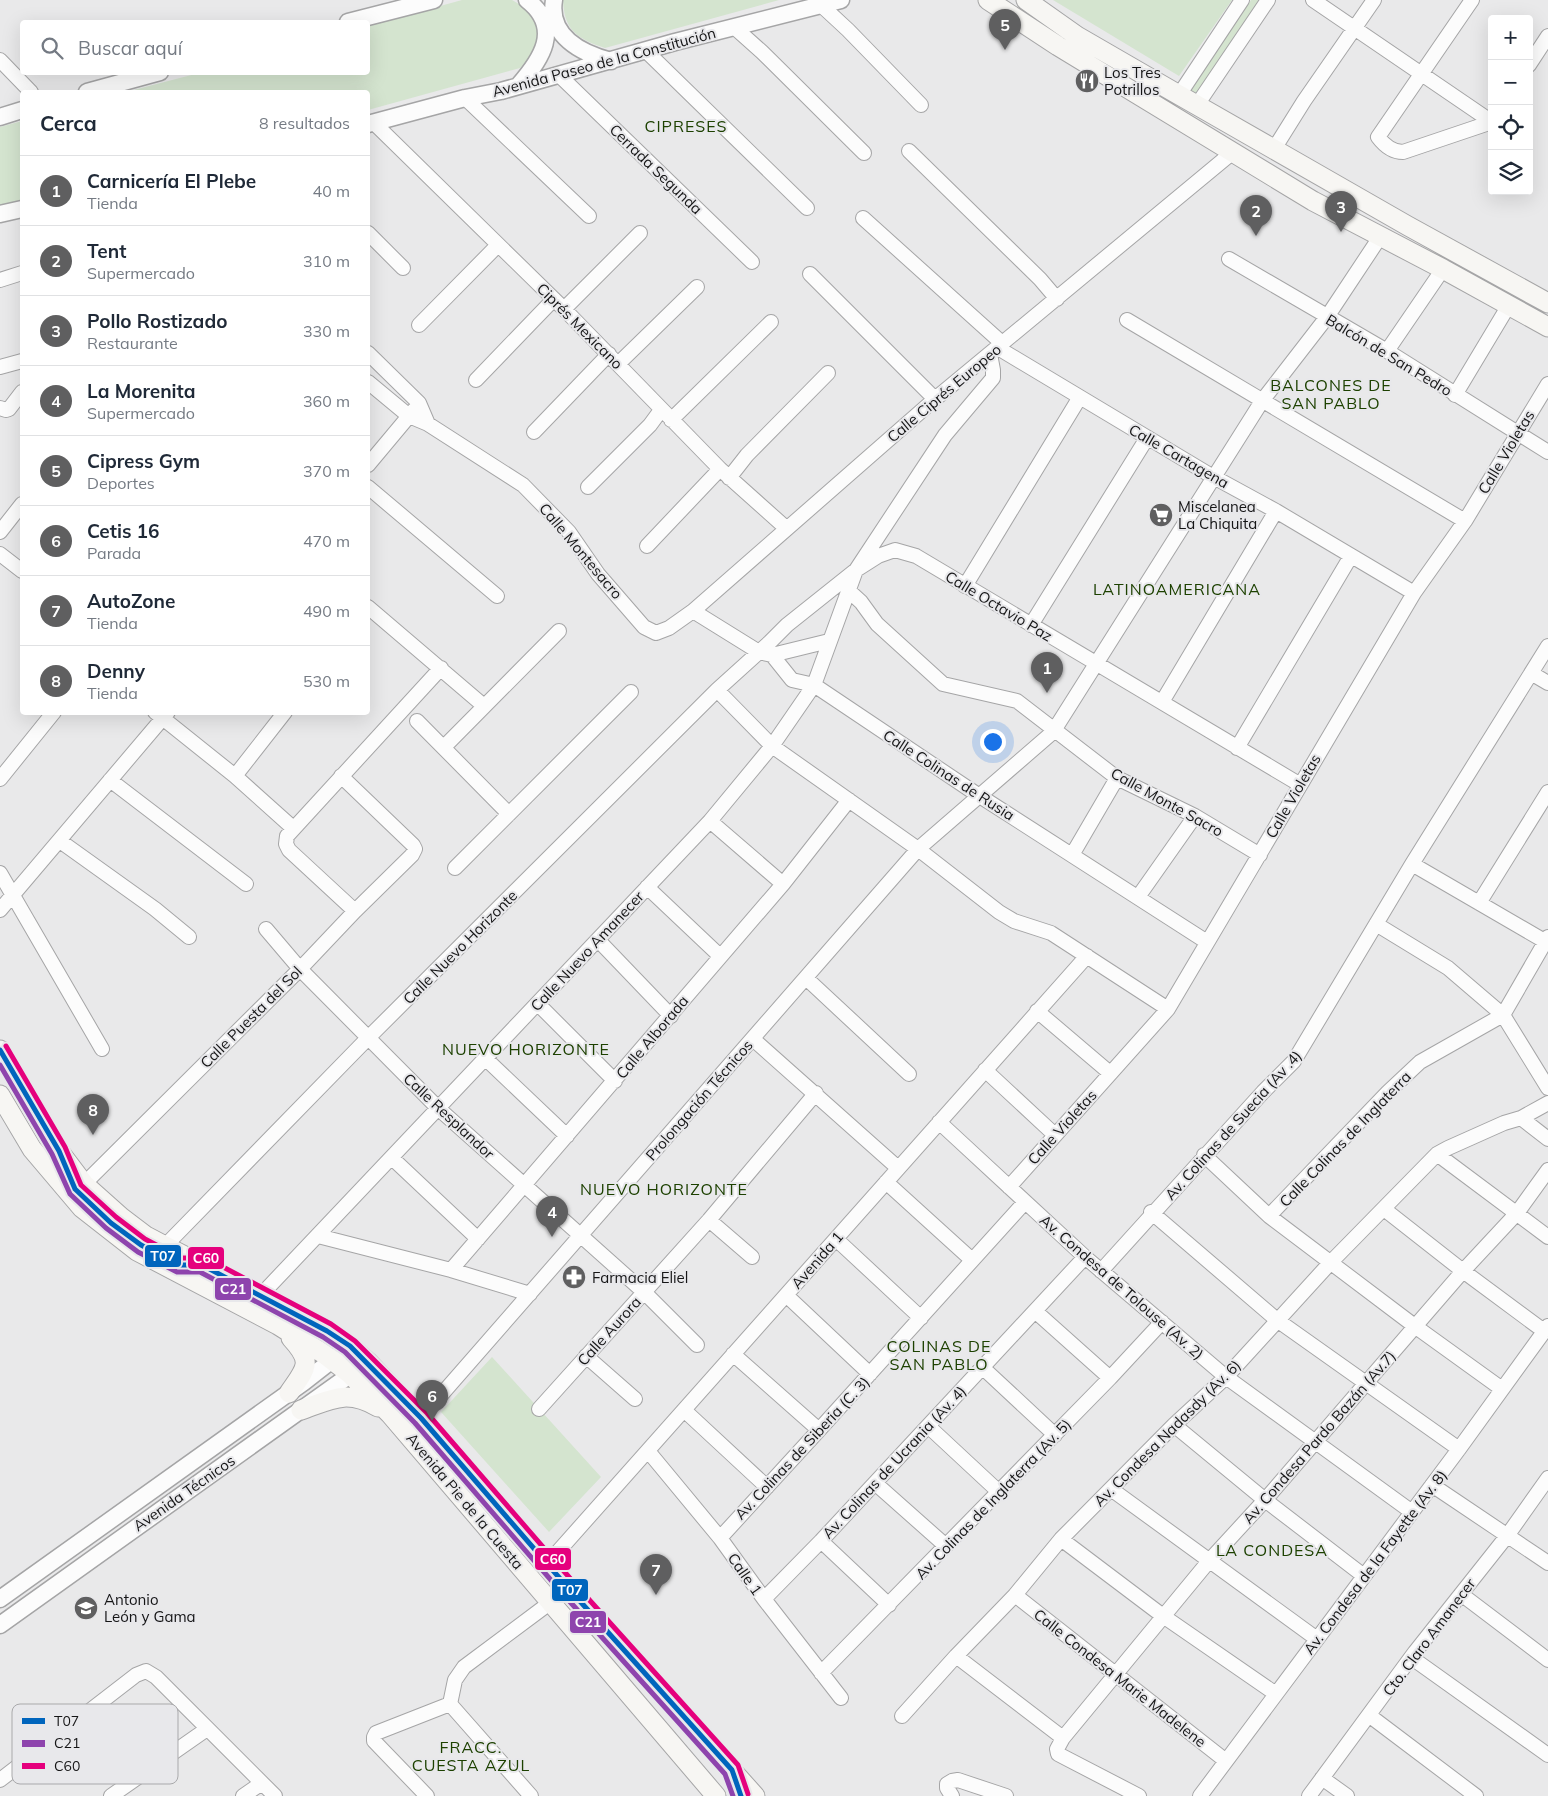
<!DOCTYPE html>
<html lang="es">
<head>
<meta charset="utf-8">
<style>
	body { margin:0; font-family:Mulish,sans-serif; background:#f6f6f7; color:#1f2937 }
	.controls { position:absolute; right:15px; top:15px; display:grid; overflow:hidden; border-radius:5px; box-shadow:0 5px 20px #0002 }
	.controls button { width:45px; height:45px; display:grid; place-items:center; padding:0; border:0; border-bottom:1px solid #e0e1e3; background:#fff; color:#1f2937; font:25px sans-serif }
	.you { position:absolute; left:992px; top:741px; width:18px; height:18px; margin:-12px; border:4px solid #fff; border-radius:50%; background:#1a73e8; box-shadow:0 0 0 8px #1a73e833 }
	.badge { display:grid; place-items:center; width:32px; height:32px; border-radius:50%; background:#5f5f60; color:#fff; font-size:16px; font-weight:700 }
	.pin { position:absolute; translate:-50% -41px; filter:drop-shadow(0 1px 2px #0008) }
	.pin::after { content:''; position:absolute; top:26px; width:18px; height:15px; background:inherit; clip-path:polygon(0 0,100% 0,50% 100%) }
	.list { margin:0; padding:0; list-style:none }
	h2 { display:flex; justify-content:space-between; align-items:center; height:65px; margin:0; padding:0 20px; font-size:21px }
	h2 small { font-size:16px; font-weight:400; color:#747a83 }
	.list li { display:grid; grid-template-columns:32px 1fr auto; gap:15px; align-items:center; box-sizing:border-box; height:70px; padding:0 20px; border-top:1px solid #e0e1e3 }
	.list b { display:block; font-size:19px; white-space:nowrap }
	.list p { margin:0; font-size:16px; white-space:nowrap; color:#747a83 }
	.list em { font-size:16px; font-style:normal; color:#747a83 }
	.icon { flex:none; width:28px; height:28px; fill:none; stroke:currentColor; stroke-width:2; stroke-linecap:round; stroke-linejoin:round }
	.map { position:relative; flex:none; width:1548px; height:1796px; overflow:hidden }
	.search { position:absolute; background:#fff; box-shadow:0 5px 20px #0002; left:20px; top:20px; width:350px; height:55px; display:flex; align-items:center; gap:12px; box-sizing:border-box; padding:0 18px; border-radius:5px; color:#747a83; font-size:19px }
	.panel { position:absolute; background:#fff; box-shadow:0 5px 20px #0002; left:20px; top:90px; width:350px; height:625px; border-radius:5px }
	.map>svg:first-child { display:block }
</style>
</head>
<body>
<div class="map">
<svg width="1548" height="1796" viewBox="0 0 1548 1796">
	<rect width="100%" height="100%" fill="#e9e9ea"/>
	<path fill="#d4e4cf" d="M 462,0 L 512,0 L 531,11 L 540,25 L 535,55 L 520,68 L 368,110 L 368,92 L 126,92 L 199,73 L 368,72 L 368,26 Z
		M 563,0 L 779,0 L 605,48 C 578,39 564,31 563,0 Z
		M 1053,0 L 1232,0 L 1179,76 Z
		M 1251,0 L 1260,0 L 1196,95 L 1190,91 Z
		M 22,121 L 22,203 L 0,209 L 0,127 Z
		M 492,1357 L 601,1477 L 549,1532 L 441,1412 Z"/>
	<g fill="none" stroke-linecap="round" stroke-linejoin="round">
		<g stroke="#a5a5a6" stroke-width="16">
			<path id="minor" d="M 1313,0 L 1492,122
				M 1472,0 L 1378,137 C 1384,145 1393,152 1403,152 L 1492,122
				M 821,5 L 848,30 L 921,105
				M 734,27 L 762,52 L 864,153
				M 646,51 L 807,208
				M 0,60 L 31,92
				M 1529,65 L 1548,36
				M 560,76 L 752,262
				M 1179,95 L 1242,0
				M 465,98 L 589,216
				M 1197,105 L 1268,0
				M 374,123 L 564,309 L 720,469 L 786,528
				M 1274,149 L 1304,101 L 1374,0
				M 909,151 L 1040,279 L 1057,299
				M 863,218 L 1003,344
				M 368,233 L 403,268
				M 1229,259 L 1387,351 L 1548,452
				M 810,274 L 935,399
				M 0,280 L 22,273
				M 564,309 L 640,233
				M 1127,320 L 1465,521
				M 419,325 L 498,245
				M 998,348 L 1210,475 L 1276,511 L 1414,593
				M 1387,351 L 1443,269
				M 368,353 L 419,403 L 428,424
				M 618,364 L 697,287
				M 0,367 L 22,361
				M 476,380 L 554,299
				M 368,382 L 409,416 L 428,424 L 523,485 L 569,532 L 598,574 L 644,627 L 656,633 L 669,628 L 693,611 L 935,399 L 1233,152
				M 1455,395 L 1509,305
				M 0,408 L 6,410 L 9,409 L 22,392
				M 671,420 L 771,322
				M 534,432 L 609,354
				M 368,465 L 414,410
				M 729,478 L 747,455 L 828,373
				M 368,487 L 497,596
				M 588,487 L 650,425 L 661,410
				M 0,532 L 22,504
				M 647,546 L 720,469
				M 0,554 L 22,571
				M 965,586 L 1080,397
				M 849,591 L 861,602 L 877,624 L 943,684 L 1017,701 L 1117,778 L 1195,816 L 1260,855
				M 368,607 L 484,706
				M 693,611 L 759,652 L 772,655 L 792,680 L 814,685 L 975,793 L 1207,942
				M 1031,625 L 1147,438
				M 772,655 L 829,641
				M 1531,673 L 1548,683
				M 717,690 L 772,746 L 918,849 L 999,912 L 1014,921 L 1051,933 L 1168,1009
				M 1162,702 L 1276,511
				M 155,712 L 235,776 L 293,828
				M 417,721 L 509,814
				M 444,747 L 559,631
				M 1237,748 L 1351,556
				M 235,776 L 285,712
				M 0,779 L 54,712
				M 110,780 L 246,884
				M 710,821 L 783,884
				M 60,841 L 155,909 L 189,937
				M 1072,855 L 1117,778
				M 1412,864 L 1548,943
				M 455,868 L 631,692
				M 0,873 L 102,1049
				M 647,887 L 720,956
				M 1138,897 L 1195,816
				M 1479,903 L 1548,792
				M 0,910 L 168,712
				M 355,911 L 289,850 L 286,844 L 287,836 L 441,668
				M 1376,924 L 1448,968 L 1503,1015 L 1548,1088
				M 266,929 L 300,969 L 439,1109 L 644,1292 L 697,1345
				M 598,940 L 671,1016
				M 806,978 L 909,1074
				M 538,1004 L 615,1081
				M 1037,1011 L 1110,1073
				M 753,1039 L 898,1168
				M 486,1059 L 567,1136
				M 985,1070 L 1055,1135
				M 1521,1118 L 1548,1139
				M 939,1122 L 1085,1257 L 1226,1377 L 1412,1512
				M 1437,1154 L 1548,1237
				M 1204,1155 L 1269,1216 L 1416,1327 L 1502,1389
				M 392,1158 L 478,1239
				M 886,1182 L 972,1260
				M 84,1184 L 300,969 L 355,911 L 412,855 L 415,849 L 413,845 L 341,776
				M 1009,1187 L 1168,1009 L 1414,593 L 1465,521 L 1548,384
				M 1384,1209 L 1463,1271 L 1544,1331
				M 1151,1212 L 1277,1320 L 1459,1449
				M 1269,1216 L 1388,1092 L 1420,1062 L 1503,1015 L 1548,937
				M 709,1220 L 752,1257
				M 318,1236 L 451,1270 L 530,1294
				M 836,1239 L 921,1318
				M 165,1246 L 368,1038 L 717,690 L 770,642 L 787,625 L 856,570 L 878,556 L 895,550 L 916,556 L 1299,784
				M 451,1270 L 783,884 L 849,800
				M 1101,1271 L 1263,1092 L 1294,1061 L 1412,864 L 1548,646
				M 261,1295 L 710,821 L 772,746 L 814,685 L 856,570 L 945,435 L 993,378 L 993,370 L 990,354
				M 786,1295 L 870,1374
				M 1035,1311 L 1110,1378
				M 733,1354 L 819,1430
				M 586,1356 L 635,1399
				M 982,1367 L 1055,1435
				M 539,1409 L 709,1220 L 816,1093
				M 684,1410 L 767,1487
				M 421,1418 L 918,849 L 1053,732 L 1262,401 L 1327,317 L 1380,237
				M 1174,1425 L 1265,1500 L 1364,1576
				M 928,1426 L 999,1492
				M 648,1451 L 720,1538 L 764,1599 L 841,1698
				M 875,1483 L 946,1546
				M 1432,1485 L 1548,1563
				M 1111,1489 L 1317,1639
				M 720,1538 L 819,1430 L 1025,1202
				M 1061,1539 L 1163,1616 L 1276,1694
				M 821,1541 L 889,1605
				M 547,1564 L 1087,956
				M 1461,1594 L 1548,1660
				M 1015,1595 L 1226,1761
				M 764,1599 L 821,1541 L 1085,1257
				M 956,1656 L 1063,1738
				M 1412,1658 L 1548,1755
				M 821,1673 L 1110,1378 L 1162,1322
				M 450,1704 L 455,1680 L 464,1667 L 551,1602
				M 450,1704 L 531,1796
				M 902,1716 L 956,1656 L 1015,1595 L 1061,1539 L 1174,1425 L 1226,1377 L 1331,1262 L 1437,1154 L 1448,1148 L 1504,1123 L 1521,1118 L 1548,1103
				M 1370,1716 L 1476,1796
				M 1322,1778 L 1347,1796
				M 0,1780 L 136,1675 L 146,1671 L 156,1677 L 275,1796
				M 111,1796 L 207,1729
				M 243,1796 L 262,1783
				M 427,1796 L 374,1741 L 374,1737 L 376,1733 L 450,1704
				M 952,1796 L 947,1788 L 947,1784 L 952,1781 L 958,1780 L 1006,1796
				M 1139,1796 L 1058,1754 L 1057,1749 L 1063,1738 L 1209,1561 L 1265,1500 L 1463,1271 L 1517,1213 L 1548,1170
				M 1200,1796 L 1459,1449 L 1548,1326
				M 1309,1796 L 1415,1652 L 1507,1536 L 1548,1478"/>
		</g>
		<g stroke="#a5a5a6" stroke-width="19">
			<path id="tertiary" d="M 554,0 C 548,36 581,53 611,61
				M 348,22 L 434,0
				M 518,86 C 541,60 563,28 527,0
				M 87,92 L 160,72
				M 0,117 L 22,110
				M 368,124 L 465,98 L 501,91 L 675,42 L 841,0
				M 0,214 L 22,209
				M 0,1599 L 304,1382 L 350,1346
				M 0,1625 L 368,1362"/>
		</g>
		<g stroke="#a5a5a6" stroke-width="21">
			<path id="secondary" d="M 988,0 L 1058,46 L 1313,201 L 1443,269 L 1548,327
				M 1026,0 L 1077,36 L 1179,95 L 1408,226 L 1548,303
				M 0,1050 L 59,1151 L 84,1184 L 121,1217 L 146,1236 L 165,1246 L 261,1295 L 327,1331 L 350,1346 L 368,1362 L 421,1418 L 569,1589 L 755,1796
				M 0,1095 L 32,1149 L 82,1208 L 137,1251 L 278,1325 L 324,1354 L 350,1374 L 390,1414 L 716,1796
				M 289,1393 C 306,1368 314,1363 291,1338
				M 301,1410 C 332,1399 347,1389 378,1407"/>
		</g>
		<use href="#minor" stroke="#fcfcfc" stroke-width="14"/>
		<use href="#tertiary" stroke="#fcfcfc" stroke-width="16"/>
		<use href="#secondary" stroke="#f7f6f3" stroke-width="19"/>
		<g stroke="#e8e8eb" stroke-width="9">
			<path id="bus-1" d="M 0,1050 L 59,1151 L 75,1189 L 111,1223 L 141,1245 L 179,1265 L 202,1265 L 327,1331 L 350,1346 L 421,1418 L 569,1589 L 732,1770 L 741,1796"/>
		</g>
		<g stroke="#e8e8eb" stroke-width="9">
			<path id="bus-2" d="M 0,1065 L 52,1154 L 70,1194 L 106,1228 L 138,1252 L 177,1272 L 200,1272 L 323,1337 L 345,1352 L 415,1423 L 563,1594 L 725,1774 L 733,1796"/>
		</g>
		<g stroke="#e8e8eb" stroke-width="9">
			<path id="bus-3" d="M 6,1046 L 65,1147 L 81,1185 L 116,1217 L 145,1239 L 181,1258 L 206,1258 L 331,1324 L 355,1341 L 427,1413 L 575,1584 L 738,1765 L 748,1794"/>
		</g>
		<use href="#bus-1" stroke="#0065bd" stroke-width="5"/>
		<use href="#bus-2" stroke="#8e44ad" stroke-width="5"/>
		<use href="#bus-3" stroke="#e5007d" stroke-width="5"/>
	</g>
	<defs>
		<g id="restaurant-disc" transform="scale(1.25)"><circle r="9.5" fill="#5f5f60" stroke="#e8e8eb"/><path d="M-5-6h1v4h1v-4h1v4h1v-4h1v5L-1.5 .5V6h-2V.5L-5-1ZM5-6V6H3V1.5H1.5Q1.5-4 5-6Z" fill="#fff"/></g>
		<g id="supermarket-disc" transform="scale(1.25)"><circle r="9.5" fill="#5f5f60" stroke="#e8e8eb"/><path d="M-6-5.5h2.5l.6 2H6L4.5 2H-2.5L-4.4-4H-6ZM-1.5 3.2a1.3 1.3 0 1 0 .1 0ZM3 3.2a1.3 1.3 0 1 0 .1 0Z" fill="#fff"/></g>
		<g id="pharmacy-disc" transform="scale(1.25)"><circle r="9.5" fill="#5f5f60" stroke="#e8e8eb"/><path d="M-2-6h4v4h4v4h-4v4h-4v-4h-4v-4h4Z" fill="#fff"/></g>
		<g id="school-disc" transform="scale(1.25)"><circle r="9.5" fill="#5f5f60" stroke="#e8e8eb"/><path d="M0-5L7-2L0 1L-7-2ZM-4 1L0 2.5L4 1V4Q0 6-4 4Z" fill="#fff"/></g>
	</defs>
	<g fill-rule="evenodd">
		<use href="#restaurant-disc" x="1087" y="81"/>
		<use href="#supermarket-disc" x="1161" y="515"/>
		<use href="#pharmacy-disc" x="574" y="1277"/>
		<use href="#school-disc" x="86" y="1608"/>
	</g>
	<g text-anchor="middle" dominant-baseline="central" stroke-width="4" stroke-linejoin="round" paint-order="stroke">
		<g font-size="15" fill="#151516" stroke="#e8e8eb">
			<text transform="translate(604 62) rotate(-15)">Avenida Paseo de la Constitución</text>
			<text transform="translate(656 169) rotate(44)">Cerrada Segunda</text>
			<text transform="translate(580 326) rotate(45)">Ciprés Mexicano</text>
			<text transform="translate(1389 355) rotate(31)">Balcón de San Pedro</text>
			<text transform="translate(944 393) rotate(-40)">Calle Ciprés Europeo</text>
			<text transform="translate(1506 452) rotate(-59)">Calle Violetas</text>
			<text transform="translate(1179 456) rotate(30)">Calle Cartagena</text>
			<text transform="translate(581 551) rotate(50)">Calle Montesacro</text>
			<text transform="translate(999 606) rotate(31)">Calle Octavio Paz</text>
			<text transform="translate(949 775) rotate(33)">Calle Colinas de Rusia</text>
			<text transform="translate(1293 796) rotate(-60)">Calle Violetas</text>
			<text transform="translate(1167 802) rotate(29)">Calle Monte Sacro</text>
			<text transform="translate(460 947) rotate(-45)">Calle Nuevo Horizonte</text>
			<text transform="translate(587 951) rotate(-47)">Calle Nuevo Amanecer</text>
			<text transform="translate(251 1017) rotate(-45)">Calle Puesta del Sol</text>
			<text transform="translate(652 1037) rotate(-50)">Calle Alborada</text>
			<text transform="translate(699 1100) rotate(-49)">Prolongación Técnicos</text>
			<text transform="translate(449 1116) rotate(43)">Calle Resplandor</text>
			<text transform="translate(1233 1125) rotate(-48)">Av. Colinas de Suecia (Av .4)</text>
			<text transform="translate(1062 1127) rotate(-48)">Calle Violetas</text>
			<text transform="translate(1345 1139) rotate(-46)">Calle Colinas de Inglaterra</text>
			<text transform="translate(817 1260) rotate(-49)">Avenida 1</text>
			<text transform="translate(1122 1287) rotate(41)">Av. Condesa de Tolouse (Av. 2)</text>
			<text transform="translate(609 1331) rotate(-48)">Calle Aurora</text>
			<text transform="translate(1167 1433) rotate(-45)">Av. Condesa Nadasdy (Av. 6)</text>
			<text transform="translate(1319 1437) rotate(-49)">Av. Condesa Pardo Bazán (Av.7)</text>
			<text transform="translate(802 1448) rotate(-47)">Av. Colinas de Siberia (C. 3)</text>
			<text transform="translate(894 1462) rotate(-47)">Av. Colinas de Ucrania (Av. 4)</text>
			<text transform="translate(184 1493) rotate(-35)">Avenida Técnicos</text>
			<text transform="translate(993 1499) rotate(-46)">Av. Colinas de Inglaterra (Av. 5)</text>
			<text transform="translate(465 1501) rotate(50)">Avenida Pie de la Cuesta</text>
			<text transform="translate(1375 1562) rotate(-53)">Av. Condesa de la Fayette (Av. 8)</text>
			<text transform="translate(745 1574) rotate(55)">Calle 1</text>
			<text transform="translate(1429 1637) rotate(-53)">Cto. Claro Amanecer</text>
			<text transform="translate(1120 1678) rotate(38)">Calle Condesa Marie Madelene</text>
		</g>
		<g font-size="15" fill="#151516" stroke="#e8e8eb" text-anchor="start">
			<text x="1104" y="72">Los Tres<tspan x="1104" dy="17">Potrillos</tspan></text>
			<text x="1178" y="506">Miscelanea<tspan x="1178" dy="17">La Chiquita</tspan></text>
			<text x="592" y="1277">Farmacia Eliel</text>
			<text x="104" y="1599">Antonio<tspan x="104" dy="17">León y Gama</tspan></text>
		</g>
		<g font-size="16" letter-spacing="1" fill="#1d4100" stroke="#e8e8eb">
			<text x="686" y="126">CIPRESES</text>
			<text x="1331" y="385">BALCONES DE<tspan x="1331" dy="18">SAN PABLO</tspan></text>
			<text x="1177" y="589">LATINOAMERICANA</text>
			<text x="526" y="1049">NUEVO HORIZONTE</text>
			<text x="664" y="1189">NUEVO HORIZONTE</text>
			<text x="939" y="1346">COLINAS DE<tspan x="939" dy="18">SAN PABLO</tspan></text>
			<text x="1272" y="1550">LA CONDESA</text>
			<text x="471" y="1747">FRACC.<tspan x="471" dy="18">CUESTA AZUL</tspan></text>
		</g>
	</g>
	<rect x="12" y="1704" width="166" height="80" rx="8" fill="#e8e8eb" stroke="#a9a9ab" stroke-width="1"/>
	<rect x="22" y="1718" width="23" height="6" fill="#0065bd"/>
	<rect x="22" y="1740" width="23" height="7" fill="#8e44ad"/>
	<rect x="22" y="1763" width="23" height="6" fill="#e5007d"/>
	<g font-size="14" fill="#151516">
		<text x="54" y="1726">T07</text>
		<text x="54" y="1748">C21</text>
		<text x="54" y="1771">C60</text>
	</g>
	<g stroke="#e8e8eb" stroke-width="2">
		<rect x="144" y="1244" width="38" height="24" rx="5" fill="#0065bd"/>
		<rect x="187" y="1246" width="38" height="24" rx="5" fill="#e5007d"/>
		<rect x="214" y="1277" width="38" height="24" rx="5" fill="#8e44ad"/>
		<rect x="534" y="1547" width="38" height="24" rx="5" fill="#e5007d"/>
		<rect x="551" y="1578" width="38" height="24" rx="5" fill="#0065bd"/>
		<rect x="569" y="1610" width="38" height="24" rx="5" fill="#8e44ad"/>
	</g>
	<g font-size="14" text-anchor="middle" font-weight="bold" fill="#fff">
		<text x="163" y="1261">T07</text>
		<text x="206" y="1263">C60</text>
		<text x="233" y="1294">C21</text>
		<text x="553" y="1564">C60</text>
		<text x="570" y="1595">T07</text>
		<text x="588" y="1627">C21</text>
	</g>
</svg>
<div class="controls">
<button>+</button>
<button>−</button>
<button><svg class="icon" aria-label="locate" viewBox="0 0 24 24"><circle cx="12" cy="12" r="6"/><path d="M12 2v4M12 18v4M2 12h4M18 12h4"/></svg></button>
<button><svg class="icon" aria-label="layers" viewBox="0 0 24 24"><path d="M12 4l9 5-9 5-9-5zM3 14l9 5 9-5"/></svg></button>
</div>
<div class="you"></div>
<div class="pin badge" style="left:1047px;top:693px">1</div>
<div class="pin badge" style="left:1256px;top:236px">2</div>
<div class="pin badge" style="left:1341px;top:232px">3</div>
<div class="pin badge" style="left:552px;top:1237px">4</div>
<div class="pin badge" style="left:1005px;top:50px">5</div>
<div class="pin badge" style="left:432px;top:1421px">6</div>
<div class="pin badge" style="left:656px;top:1595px">7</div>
<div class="pin badge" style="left:93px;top:1135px">8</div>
<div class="search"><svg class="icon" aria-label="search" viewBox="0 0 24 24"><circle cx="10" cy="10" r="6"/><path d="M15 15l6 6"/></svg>Buscar aquí</div>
<section class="panel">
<h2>Cerca<small>8 resultados</small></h2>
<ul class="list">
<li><span class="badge">1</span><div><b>Carnicería El Plebe</b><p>Tienda</p></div><em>40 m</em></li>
<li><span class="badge">2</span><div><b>Tent</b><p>Supermercado</p></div><em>310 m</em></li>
<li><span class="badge">3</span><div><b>Pollo Rostizado</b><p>Restaurante</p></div><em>330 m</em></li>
<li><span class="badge">4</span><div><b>La Morenita</b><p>Supermercado</p></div><em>360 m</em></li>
<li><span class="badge">5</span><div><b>Cipress Gym</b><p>Deportes</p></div><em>370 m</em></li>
<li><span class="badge">6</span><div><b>Cetis 16</b><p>Parada</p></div><em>470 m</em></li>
<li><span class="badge">7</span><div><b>AutoZone</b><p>Tienda</p></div><em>490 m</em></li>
<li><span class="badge">8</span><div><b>Denny</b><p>Tienda</p></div><em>530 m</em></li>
</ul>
</section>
</div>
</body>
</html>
